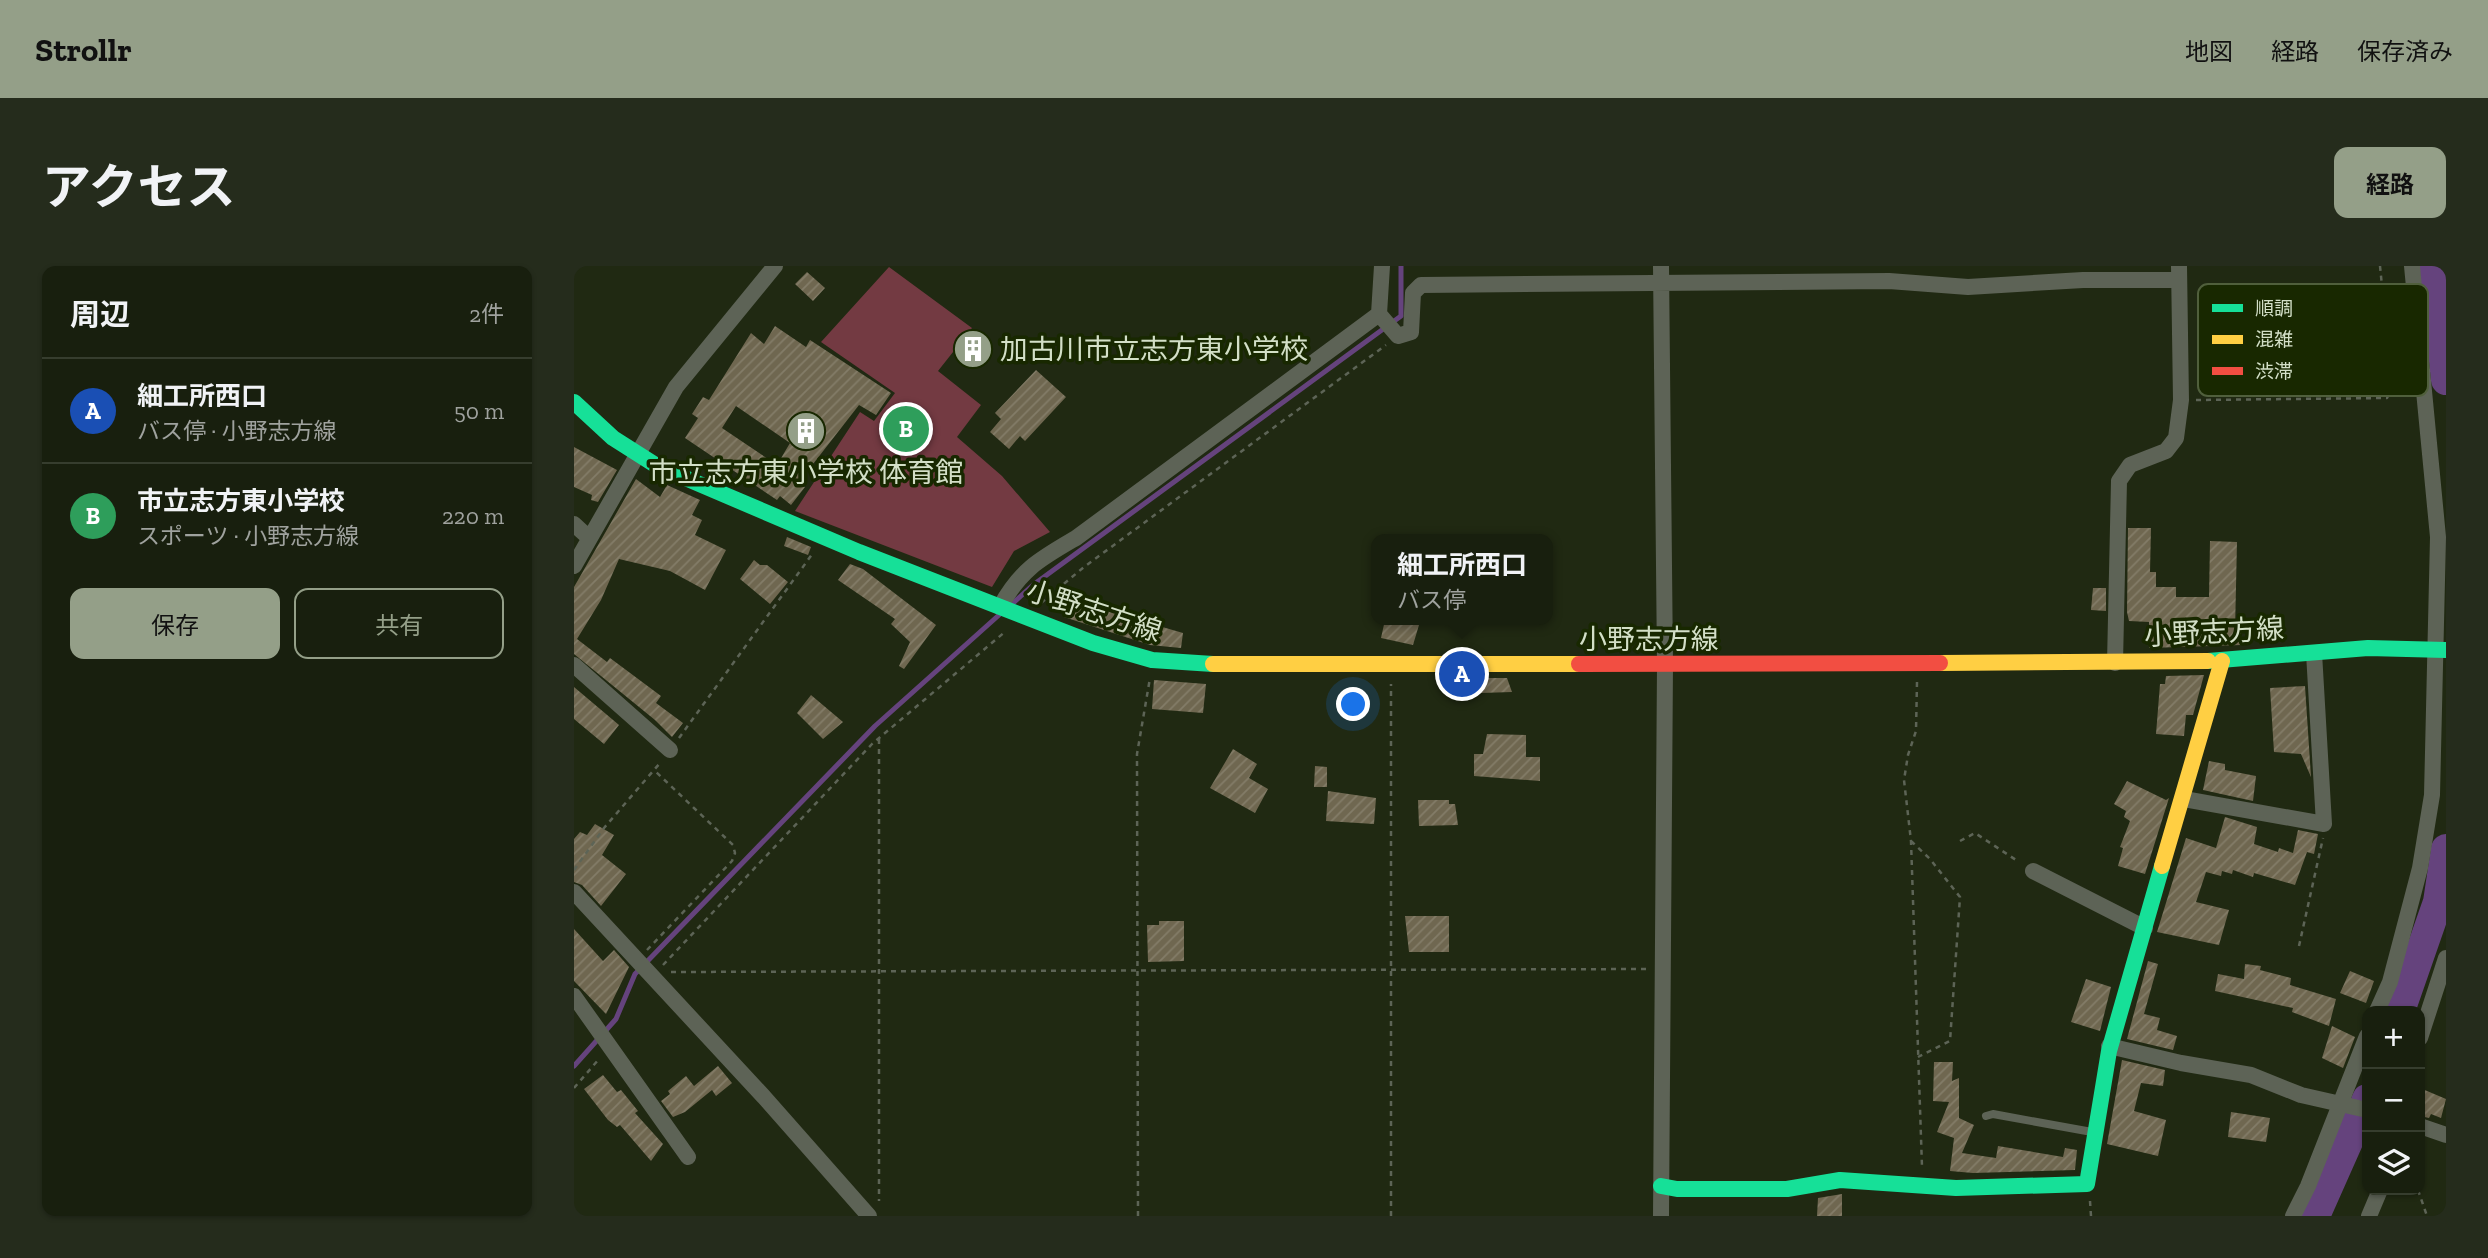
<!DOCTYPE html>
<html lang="ja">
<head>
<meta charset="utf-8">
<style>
	body { margin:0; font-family:"Zilla Slab","Noto Sans JP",serif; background:#252c1c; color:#f1f3f6 }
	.controls { position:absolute; right:21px; bottom:21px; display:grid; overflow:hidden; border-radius:14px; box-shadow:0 2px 5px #0004 }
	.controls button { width:63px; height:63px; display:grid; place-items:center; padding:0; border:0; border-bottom:2px solid #363d2e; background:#181f0e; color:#f1f3f6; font:35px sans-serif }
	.you { position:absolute; left:780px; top:439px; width:24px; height:24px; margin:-18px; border:5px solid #fff; border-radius:50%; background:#1a73e8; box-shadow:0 0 0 10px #1a73e833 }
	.badge { display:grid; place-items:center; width:46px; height:46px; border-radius:50%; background:#949f88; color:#fff; font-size:23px; font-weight:700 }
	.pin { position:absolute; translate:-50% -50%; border:4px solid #fff; box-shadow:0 2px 7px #0006 }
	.popup { position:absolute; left:797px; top:268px; width:182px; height:91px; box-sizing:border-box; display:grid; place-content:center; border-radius:14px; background:#181f0e; filter:drop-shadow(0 2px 5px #0005); font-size:23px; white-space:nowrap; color:#9fa29e }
	.popup b { font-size:26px; color:#f1f3f6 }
	.popup::after { content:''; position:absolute; left:50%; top:100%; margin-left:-14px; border:14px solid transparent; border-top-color:#181f0e }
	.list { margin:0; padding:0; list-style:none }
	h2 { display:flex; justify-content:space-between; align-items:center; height:91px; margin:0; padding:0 28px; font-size:30px }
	h2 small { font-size:23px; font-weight:400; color:#9fa29e }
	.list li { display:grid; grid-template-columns:46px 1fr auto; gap:21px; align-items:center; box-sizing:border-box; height:105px; padding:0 28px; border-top:2px solid #363d2e }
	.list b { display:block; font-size:26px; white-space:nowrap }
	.list p { margin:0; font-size:23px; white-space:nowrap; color:#9fa29e }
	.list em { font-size:23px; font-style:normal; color:#9fa29e }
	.actions { display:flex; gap:14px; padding:21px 28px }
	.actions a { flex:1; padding:16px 0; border:2px solid #949f88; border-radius:14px; text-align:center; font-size:24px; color:#949f88 }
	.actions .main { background:#949f88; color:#111 }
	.icon { flex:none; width:38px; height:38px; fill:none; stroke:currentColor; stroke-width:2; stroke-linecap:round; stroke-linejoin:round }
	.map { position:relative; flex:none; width:1872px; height:950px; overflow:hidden; border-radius:14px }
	header { display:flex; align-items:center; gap:42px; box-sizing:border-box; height:98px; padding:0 35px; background:#949f88; color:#111 }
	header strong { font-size:33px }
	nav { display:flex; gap:38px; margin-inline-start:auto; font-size:24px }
	.intro { display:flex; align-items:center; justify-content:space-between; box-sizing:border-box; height:168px; padding:0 42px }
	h1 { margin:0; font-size:49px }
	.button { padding:18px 32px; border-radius:14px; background:#949f88; color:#111; font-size:24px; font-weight:700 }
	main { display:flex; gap:42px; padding:0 42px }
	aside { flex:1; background:#181f0e; border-radius:14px; box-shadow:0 2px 5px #0004 }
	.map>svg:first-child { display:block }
</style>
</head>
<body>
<header>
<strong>Strollr</strong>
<nav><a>地図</a><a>経路</a><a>保存済み</a></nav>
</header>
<div class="intro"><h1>アクセス</h1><a class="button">経路</a></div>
<main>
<aside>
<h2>周辺<small>2件</small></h2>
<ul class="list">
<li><span class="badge" style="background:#1a4fb4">A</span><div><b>細工所西口</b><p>バス停 · 小野志方線</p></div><em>50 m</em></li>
<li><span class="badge" style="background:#2e9e5b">B</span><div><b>市立志方東小学校</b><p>スポーツ · 小野志方線</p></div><em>220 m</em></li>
</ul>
<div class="actions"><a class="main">保存</a><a>共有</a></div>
</aside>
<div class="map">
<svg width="1872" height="950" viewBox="0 0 1872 950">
	<defs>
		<pattern id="building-hatch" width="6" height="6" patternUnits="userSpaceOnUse" patternTransform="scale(1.75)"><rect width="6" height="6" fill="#6f6750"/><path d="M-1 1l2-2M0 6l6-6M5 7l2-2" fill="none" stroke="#837c68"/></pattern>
	</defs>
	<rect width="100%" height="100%" fill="#202912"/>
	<path fill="#733a42" d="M 315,1 L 398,62 L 364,105 L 407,139 L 383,171 L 428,210 L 476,266 L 440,285 L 418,321 L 221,245 L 286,146 L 300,155 L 321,127 L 247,76 Z"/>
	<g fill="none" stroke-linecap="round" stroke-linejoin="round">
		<path stroke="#65437d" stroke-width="5" d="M 438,338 L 459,319 L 827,50 L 827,0
			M 0,800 L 42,753 L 61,708 L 301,460 L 425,349"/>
		<path stroke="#65437d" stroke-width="30" d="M 1860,0 L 1872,114
			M 1826,745 L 1864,636 L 1872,583
			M 1741,950 L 1793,833"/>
	</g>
	<path fill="url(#building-hatch)" fill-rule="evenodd" d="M 233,6 L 251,22 L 239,35 L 221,18 Z
		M 201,60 L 232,81 L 236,74 L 317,127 L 302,149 L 285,139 L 225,216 L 231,221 L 217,239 L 206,230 L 203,234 L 111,172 L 124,152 L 118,148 L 129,131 L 135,134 L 177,67 L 190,78 ZM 162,140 L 216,177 L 203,199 L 148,162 Z
		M 400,67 L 415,76 L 398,98 L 385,89 Z
		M 462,104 L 492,131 L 451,175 L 446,170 L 435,183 L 416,166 L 427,153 L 421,147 Z
		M 0,181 L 43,204 L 24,236 L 17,234 L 18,229 L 0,221 Z
		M 62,213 L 86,231 L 93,219 L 126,234 L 118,249 L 128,254 L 121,269 L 152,284 L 131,324 L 96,305 L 45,293 L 27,334 L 3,373 L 33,396 L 36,392 L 87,430 L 82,437 L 109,457 L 98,471 L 81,454 L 0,388 L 0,321 Z
		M 1554,262 L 1577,262 L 1576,306 L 1582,306 L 1582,321 L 1602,321 L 1602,331 L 1635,331 L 1636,275 L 1663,276 L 1661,365 L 1667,366 L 1667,379 L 1575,382 L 1575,356 L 1555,355 L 1553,346 Z
		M 213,271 L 237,281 L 234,289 L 210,280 Z
		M 180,294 L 186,299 L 193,299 L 214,316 L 196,338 L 166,313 Z
		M 276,298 L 289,303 L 362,359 L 330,403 L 325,400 L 336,376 L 317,358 L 321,353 L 264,314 Z
		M 1519,322 L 1532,322 L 1532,345 L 1517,344 Z
		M 499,335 L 609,367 L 607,382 L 576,379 L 490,351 L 492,341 L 497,342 Z
		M 811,354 L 845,359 L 839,379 L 807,372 Z
		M 1630,409 L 1619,449 L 1612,449 L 1610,470 L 1582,468 L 1586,418 L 1591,418 L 1592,410 Z
		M 907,412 L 933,412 L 938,426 L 907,427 Z
		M 580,414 L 632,418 L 629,447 L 578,443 Z
		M 1731,420 L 1737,511 L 1727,488 L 1700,486 L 1696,422 Z
		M 0,421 L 45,459 L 30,478 L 0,453 Z
		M 237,429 L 269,456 L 249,473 L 223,447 Z
		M 913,468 L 952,469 L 952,491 L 966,491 L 966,515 L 900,510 L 900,488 L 909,488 Z
		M 659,483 L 683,498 L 675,512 L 694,523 L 681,547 L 636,522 Z
		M 1635,495 L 1651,498 L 1651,504 L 1682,510 L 1679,535 L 1629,524 Z
		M 741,500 L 753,501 L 753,521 L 740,521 Z
		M 1553,515 L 1592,534 L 1595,532 L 1571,608 L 1544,600 L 1549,582 L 1546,581 L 1556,555 L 1550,551 L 1552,545 L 1540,538 Z
		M 754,525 L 802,532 L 800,558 L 752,555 Z
		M 844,534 L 875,534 L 875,538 L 881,538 L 884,559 L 845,560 Z
		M 1651,551 L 1683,561 L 1680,578 L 1704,586 L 1705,582 L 1719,587 L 1724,564 L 1744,568 L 1740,588 L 1733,586 L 1721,619 L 1680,607 L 1679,611 L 1659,604 L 1658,608 L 1648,605 L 1647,610 L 1632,606 L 1622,636 L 1655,644 L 1645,679 L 1583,666 L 1612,572 L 1642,582 Z
		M 21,558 L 40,569 L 28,589 L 52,608 L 27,640 L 8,619 L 0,616 L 0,573 L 6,566 L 13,569 Z
		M 831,650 L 875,650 L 875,686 L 835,686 Z
		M 585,655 L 610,655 L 610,695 L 574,696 L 573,659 L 585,659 Z
		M 0,663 L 29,695 L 40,684 L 55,701 L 32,748 L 0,715 Z
		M 1574,695 L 1584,698 L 1570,748 L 1586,752 L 1583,764 L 1603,770 L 1599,784 L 1553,773 Z
		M 1671,698 L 1687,700 L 1686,704 L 1717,712 L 1716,719 L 1762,733 L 1755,760 L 1718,746 L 1719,742 L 1641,725 L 1644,708 L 1670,713 Z
		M 1776,705 L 1800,715 L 1792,737 L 1766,727 Z
		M 1512,713 L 1537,721 L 1526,765 L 1497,756 Z
		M 1758,760 L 1781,771 L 1769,802 L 1748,792 Z
		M 1548,794 L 1591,804 L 1589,820 L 1567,817 L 1560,845 L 1592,854 L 1584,890 L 1533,878 Z
		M 1360,796 L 1379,796 L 1378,815 L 1385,812 L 1385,852 L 1400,859 L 1388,887 L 1422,892 L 1424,880 L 1489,891 L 1491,882 L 1503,884 L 1501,904 L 1399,907 L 1376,905 L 1380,872 L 1363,866 L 1375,836 L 1359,835 Z
		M 144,800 L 158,817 L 142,830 L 138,824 L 111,846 L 99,851 L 87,835 L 96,828 L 94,825 L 112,810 L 120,820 Z
		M 29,809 L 43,826 L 47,824 L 64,845 L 61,847 L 89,878 L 77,895 L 46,859 L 43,861 L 34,854 L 10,823 Z
		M 1846,822 L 1872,833 L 1867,852 L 1857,848 L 1855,852 L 1846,850 Z
		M 1657,846 L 1696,852 L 1692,876 L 1654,871 Z
		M 1268,928 L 1268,950 L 1243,950 L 1244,932 Z"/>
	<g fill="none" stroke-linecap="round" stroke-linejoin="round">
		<path stroke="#5d6456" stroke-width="2.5" stroke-dasharray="5 5" stroke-linecap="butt" d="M 1622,134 L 1813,132 L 1818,122 L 1806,0
			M 467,337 L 510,301 L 812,79
			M 1343,416 L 1342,465 L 1334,489 L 1330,514 L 1337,575 L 1348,901
			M 105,472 L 239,287
			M 305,473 L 305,935
			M 1337,575 L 1356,593 L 1386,631 L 1376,775 L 1344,791
			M 1386,575 L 1401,567 L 1445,596
			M 0,604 L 30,562 L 86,497
			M 1725,680 L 1749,572
			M 73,684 L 158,595 L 161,587 L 159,579 L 80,504
			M 89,699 L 298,478 L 432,365
			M 97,706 L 1074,703
			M 0,822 L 25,793
			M 1844,924 L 1853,950
			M 1516,935 L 1517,950
			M 564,950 L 563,488 L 576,412
			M 817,950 L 817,418"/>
		<path stroke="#5d6356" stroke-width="8" d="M 1412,850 L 1419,848 L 1518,866"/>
		<path stroke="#5d6356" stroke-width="16" d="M 808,0 L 805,48 L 824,70 L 837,66 L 839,27 L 847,19 L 1315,15 L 1394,21 L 1509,14 L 1605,14
			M 1087,0 L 1091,399 L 1087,950
			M 0,258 L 14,271
			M 0,300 L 102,121 L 201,0
			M 426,341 C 447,303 466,293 502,272 L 805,48
			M 1541,397 L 1545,215 L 1556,199 L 1592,185 L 1602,172 L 1607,134 L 1605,0
			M 0,399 L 96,484
			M 1610,533 L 1750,558 L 1740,387
			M 1459,605 L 1571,662
			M 0,626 L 190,831 L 295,950
			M 0,730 L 114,891
			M 1803,745 L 1816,716 L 1846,602 L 1858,529 L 1864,271 L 1838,0
			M 1846,772 L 1872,692
			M 1535,780 L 1607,797 L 1677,809 L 1727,829 L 1793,844
			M 1846,860 L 1872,869
			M 1719,950 L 1734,920 L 1793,770
			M 1795,950 L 1806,924"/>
		<path stroke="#16e098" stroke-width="16" d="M 0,136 L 39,172 L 83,200 L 285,286 L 519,377 L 578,394 L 639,398
			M 1634,395 L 1794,382 L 1872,384
			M 1087,920 L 1103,923 L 1213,923 L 1266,914 L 1382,922 L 1513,918 L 1535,785 L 1588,600"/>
		<path stroke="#ffcf43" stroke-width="16" d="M 1366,397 L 1634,395
			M 639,398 L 1005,398
			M 1588,600 L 1648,395"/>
		<path stroke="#f24e42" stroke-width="16" d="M 1005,398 L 1366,397"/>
	</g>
	<defs>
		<g id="building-disc" transform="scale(2.0125)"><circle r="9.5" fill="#949f88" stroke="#182800"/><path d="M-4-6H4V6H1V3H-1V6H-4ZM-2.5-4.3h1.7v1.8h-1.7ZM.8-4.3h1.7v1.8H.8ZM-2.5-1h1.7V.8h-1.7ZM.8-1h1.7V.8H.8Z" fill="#fff"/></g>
	</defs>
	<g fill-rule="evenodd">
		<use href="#building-disc" x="399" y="83"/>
		<use href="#building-disc" x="232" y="165"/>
	</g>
	<g text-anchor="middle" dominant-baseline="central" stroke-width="7" stroke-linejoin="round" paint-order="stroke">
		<g font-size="28" fill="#d3dfc7" stroke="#182800" text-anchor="start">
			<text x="426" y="83">加古川市立志方東小学校</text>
			<text x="232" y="206" text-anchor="middle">市立志方東小学校 体育館</text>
		</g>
		<g font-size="28" fill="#d3dfc7" stroke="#182800">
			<text transform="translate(520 345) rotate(18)">小野志方線</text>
			<text transform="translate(1640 366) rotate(-3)">小野志方線</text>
			<text x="1075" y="373">小野志方線</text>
		</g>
	</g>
	<rect x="1624" y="18" width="230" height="112" rx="10" fill="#182800" stroke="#505f3c" stroke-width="2"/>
	<rect x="1638" y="38" width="31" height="8" fill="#16e098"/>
	<rect x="1638" y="69" width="31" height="9" fill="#ffcf43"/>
	<rect x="1638" y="101" width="31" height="8" fill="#f24e42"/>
	<g font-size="19" fill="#d3dfc7">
		<text x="1681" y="49">順調</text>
		<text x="1681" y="80">混雑</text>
		<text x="1681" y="112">渋滞</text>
	</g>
</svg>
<div class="controls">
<button>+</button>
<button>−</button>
<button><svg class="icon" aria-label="layers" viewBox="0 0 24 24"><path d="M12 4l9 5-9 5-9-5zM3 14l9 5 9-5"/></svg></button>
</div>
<div class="you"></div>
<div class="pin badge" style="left:888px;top:408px;background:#1a4fb4">A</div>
<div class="popup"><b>細工所西口</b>バス停</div>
<div class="pin badge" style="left:332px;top:163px;background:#2e9e5b">B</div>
</div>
</main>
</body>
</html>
